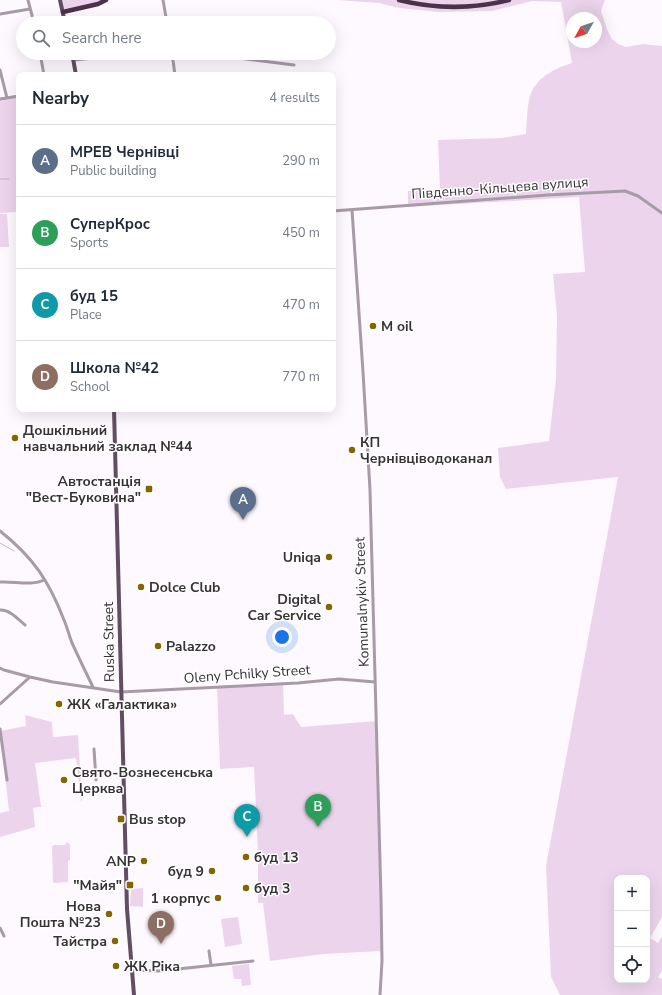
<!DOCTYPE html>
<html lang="en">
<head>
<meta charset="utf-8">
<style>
	body { margin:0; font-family:"Nunito Sans",sans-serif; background:#f6f6f7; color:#1f2937 }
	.controls { position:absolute; right:12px; bottom:12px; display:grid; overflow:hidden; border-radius:8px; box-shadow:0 4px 16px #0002 }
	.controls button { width:36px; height:36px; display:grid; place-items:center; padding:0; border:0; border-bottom:1px solid #e0e1e3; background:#fff; color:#1f2937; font:20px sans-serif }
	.compass { position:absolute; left:566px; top:12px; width:36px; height:36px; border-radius:50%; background:#fff; box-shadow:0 4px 16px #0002; rotate:230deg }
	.you { position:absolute; left:282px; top:637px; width:14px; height:14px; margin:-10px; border:3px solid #fff; border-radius:50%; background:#1a73e8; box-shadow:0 0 0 6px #1a73e833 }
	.badge { display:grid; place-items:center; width:26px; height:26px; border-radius:50%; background:#836600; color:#fff; font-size:13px; font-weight:700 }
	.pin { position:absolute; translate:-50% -33px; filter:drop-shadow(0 1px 2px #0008) }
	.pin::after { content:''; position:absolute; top:21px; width:14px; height:12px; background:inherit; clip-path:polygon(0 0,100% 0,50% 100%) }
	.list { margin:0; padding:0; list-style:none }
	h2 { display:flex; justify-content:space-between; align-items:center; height:52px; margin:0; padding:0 16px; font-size:17px }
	h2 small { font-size:13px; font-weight:400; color:#747a83 }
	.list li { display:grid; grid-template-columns:26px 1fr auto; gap:12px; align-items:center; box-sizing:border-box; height:72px; padding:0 16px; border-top:1px solid #e0e1e3 }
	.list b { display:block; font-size:15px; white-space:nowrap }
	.list p { margin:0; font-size:13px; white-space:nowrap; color:#747a83 }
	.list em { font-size:13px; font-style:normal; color:#747a83 }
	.icon { flex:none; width:22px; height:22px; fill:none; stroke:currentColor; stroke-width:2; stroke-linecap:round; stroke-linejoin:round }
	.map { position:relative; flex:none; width:662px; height:995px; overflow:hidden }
	.search { position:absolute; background:#fff; box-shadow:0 4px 16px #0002; left:16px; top:16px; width:320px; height:44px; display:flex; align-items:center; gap:10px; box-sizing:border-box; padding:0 14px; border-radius:22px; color:#747a83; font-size:15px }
	.panel { position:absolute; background:#fff; box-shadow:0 4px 16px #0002; left:16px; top:72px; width:320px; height:340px; border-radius:8px }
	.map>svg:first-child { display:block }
</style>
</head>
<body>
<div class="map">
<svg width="662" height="995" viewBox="0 0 662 995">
	<rect width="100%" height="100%" fill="#fef9fe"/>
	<path fill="#ecd5ec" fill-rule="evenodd" d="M 60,0 L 108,0 L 63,13 Z
		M 338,0 L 605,0 L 601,11 L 607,29 L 612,39 L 618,44 L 626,47 L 643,44 L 662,46 L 662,917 L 650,938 L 658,943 L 662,936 L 662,971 L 658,977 L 662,979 L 662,995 L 560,995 L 551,977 L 546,866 L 618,477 L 506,489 L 500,477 L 498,448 L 549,441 L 556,379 L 557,316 L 553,274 L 585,272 L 579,197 L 408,207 L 408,191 L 440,190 L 438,140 L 502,138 L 526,134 C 527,123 527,100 532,91 C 540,75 557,68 572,63 L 561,2 L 532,1 L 492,11 L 438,12 L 399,8 L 379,3 ZM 572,18 L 596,18 L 596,42 L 572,42 ZM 617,878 L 647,878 L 647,980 L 617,980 Z
		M 19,95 L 19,183 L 16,184 L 16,212 L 0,213 L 0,98 Z
		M 0,214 L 7,214 L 9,247 L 0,247 Z
		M 283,683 L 284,715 L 293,714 L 301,727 L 377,721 L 383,951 L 323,954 L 270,961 L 263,903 L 258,903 L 258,853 L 254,767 L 220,769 L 217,686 Z
		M 25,715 L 52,722 L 53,737 L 78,735 L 82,801 L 33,808 L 35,827 L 0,837 L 0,813 L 9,811 L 0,731 L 26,726 ZM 76,758 L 81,801 L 41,807 L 35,763 Z
		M 67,842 L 70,845 L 70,860 L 68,861 L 68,882 L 55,883 L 53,882 L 52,846 L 54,845 L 65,845 Z
		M 143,888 L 143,907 L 130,906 L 131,889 Z
		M 238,917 L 242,944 L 225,947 L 221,919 Z
		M 249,964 L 251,985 L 242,986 L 241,979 L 234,979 L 232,966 Z"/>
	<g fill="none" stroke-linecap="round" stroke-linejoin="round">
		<path stroke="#c8adc9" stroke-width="1" d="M 0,179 L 9,179
			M 0,543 L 14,551"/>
		<path stroke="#a79ba7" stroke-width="3" d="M 28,0 L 34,23
			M 163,0 L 167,23
			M 0,14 L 30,9
			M 40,53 L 44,75
			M 172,53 L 175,75
			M 199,53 L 294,65
			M 73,60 L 149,53
			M 0,70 L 7,98
			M 0,99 L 19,96
			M 352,210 L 363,372 L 370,490 L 381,898 L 382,961 L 380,995
			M 333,211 L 548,195 L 625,191 L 638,196 L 662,213
			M 0,531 C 33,557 49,581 64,620 C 67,627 69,635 72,643 C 79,658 86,673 93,687
			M 0,582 C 14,581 32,586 44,580
			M 0,610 C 9,609 18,619 25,625
			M 0,668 L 4,670 L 30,677 L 53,682 L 121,692 L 298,683 L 339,679 L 375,682
			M 0,704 L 30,677
			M 0,729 L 7,780
			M 94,749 L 96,780
			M 0,928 L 4,936
			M 209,951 L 211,965
			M 131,970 L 159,971 L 253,961"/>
		<path stroke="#624e63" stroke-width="4" d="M 60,0 L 65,23
			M 72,53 L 76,75
			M 114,409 L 127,909 L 134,995"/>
		<path stroke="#4a334a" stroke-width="4.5" d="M 399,0 C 435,9 473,9 509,0
			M 63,12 L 98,4 L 106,0"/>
	</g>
	<g fill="#836600" stroke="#fff" stroke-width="1.5">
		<circle cx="373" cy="326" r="4"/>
		<circle cx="15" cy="438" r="4"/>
		<circle cx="352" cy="450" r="4"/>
		<rect x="145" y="485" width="8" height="8" rx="2"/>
		<circle cx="329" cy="557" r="4"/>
		<circle cx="141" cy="587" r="4"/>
		<circle cx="329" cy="607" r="4"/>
		<circle cx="158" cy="646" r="4"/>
		<circle cx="59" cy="704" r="4"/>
		<circle cx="64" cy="780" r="4"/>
		<rect x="117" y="815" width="8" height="8" rx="2"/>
		<circle cx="246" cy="857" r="4"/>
		<circle cx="144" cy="861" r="4"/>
		<circle cx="212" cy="871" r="4"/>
		<rect x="126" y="881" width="8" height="8" rx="2"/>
		<circle cx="246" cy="888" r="4"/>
		<circle cx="218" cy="898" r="4"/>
		<circle cx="109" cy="914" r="4"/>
		<circle cx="115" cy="941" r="4"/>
		<circle cx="116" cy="966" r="4"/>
	</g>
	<g text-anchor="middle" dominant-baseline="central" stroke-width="3" stroke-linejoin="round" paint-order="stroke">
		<g font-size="14" fill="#363236" stroke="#fff">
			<text transform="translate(500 188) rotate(-4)">Південно-Кільцева вулиця</text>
			<text transform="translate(362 602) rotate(-92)">Komunalnykiv Street</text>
			<text transform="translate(109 642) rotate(-91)">Ruska Street</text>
			<text transform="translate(247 674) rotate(-4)">Oleny Pchilky Street</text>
		</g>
		<g font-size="14" font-weight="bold" fill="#363236" stroke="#fff" text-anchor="start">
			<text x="381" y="326">M oil</text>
			<text x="23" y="430">Дошкільний<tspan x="23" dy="16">навчальний заклад №44</tspan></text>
			<text x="360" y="442">КП<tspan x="360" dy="16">Чернівціводоканал</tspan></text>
			<text x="141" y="481" text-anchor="end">Автостанція<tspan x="141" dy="16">"Вест-Буковина"</tspan></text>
			<text x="321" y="557" text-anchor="end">Uniqa</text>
			<text x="149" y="587">Dolce Club</text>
			<text x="321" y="599" text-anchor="end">Digital<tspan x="321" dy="16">Car Service</tspan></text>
			<text x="166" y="646">Palazzo</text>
			<text x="67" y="704">ЖК «Галактика»</text>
			<text x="72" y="772">Свято-Вознесенська<tspan x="72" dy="16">Церква</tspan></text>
			<text x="129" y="819">Bus stop</text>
			<text x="254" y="857">буд 13</text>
			<text x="136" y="861" text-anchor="end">ANP</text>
			<text x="204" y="871" text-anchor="end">буд 9</text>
			<text x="122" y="885" text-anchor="end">"Майя"</text>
			<text x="254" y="888">буд 3</text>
			<text x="210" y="898" text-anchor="end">1 корпус</text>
			<text x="101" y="906" text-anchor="end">Нова<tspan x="101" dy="16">Пошта №23</tspan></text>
			<text x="107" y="941" text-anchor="end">Тайстра</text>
			<text x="124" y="966">ЖК Ріка</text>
		</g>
	</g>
</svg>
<div class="controls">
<button>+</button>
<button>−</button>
<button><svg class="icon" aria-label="locate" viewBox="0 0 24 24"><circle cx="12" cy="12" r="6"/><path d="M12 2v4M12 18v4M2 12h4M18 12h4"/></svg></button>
</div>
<svg class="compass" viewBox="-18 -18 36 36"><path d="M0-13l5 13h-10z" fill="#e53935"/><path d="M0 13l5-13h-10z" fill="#747a83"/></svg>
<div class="you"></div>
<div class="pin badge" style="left:243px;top:520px;background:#5c6f8a">A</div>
<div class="pin badge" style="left:318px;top:827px;background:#2e9e5b">B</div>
<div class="pin badge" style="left:247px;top:837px;background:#0f9aa8">C</div>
<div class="pin badge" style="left:161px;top:944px;background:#8d6e63">D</div>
<div class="search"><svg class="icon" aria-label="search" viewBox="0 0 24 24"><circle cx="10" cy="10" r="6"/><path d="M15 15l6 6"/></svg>Search here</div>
<section class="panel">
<h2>Nearby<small>4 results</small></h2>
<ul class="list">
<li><span class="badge" style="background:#5c6f8a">A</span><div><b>МРЕВ Чернівці</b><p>Public building</p></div><em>290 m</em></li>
<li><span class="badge" style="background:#2e9e5b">B</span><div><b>СуперКрос</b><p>Sports</p></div><em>450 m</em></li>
<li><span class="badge" style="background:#0f9aa8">C</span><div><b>буд 15</b><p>Place</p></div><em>470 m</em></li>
<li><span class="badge" style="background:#8d6e63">D</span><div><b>Школа №42</b><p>School</p></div><em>770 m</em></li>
</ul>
</section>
</div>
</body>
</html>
